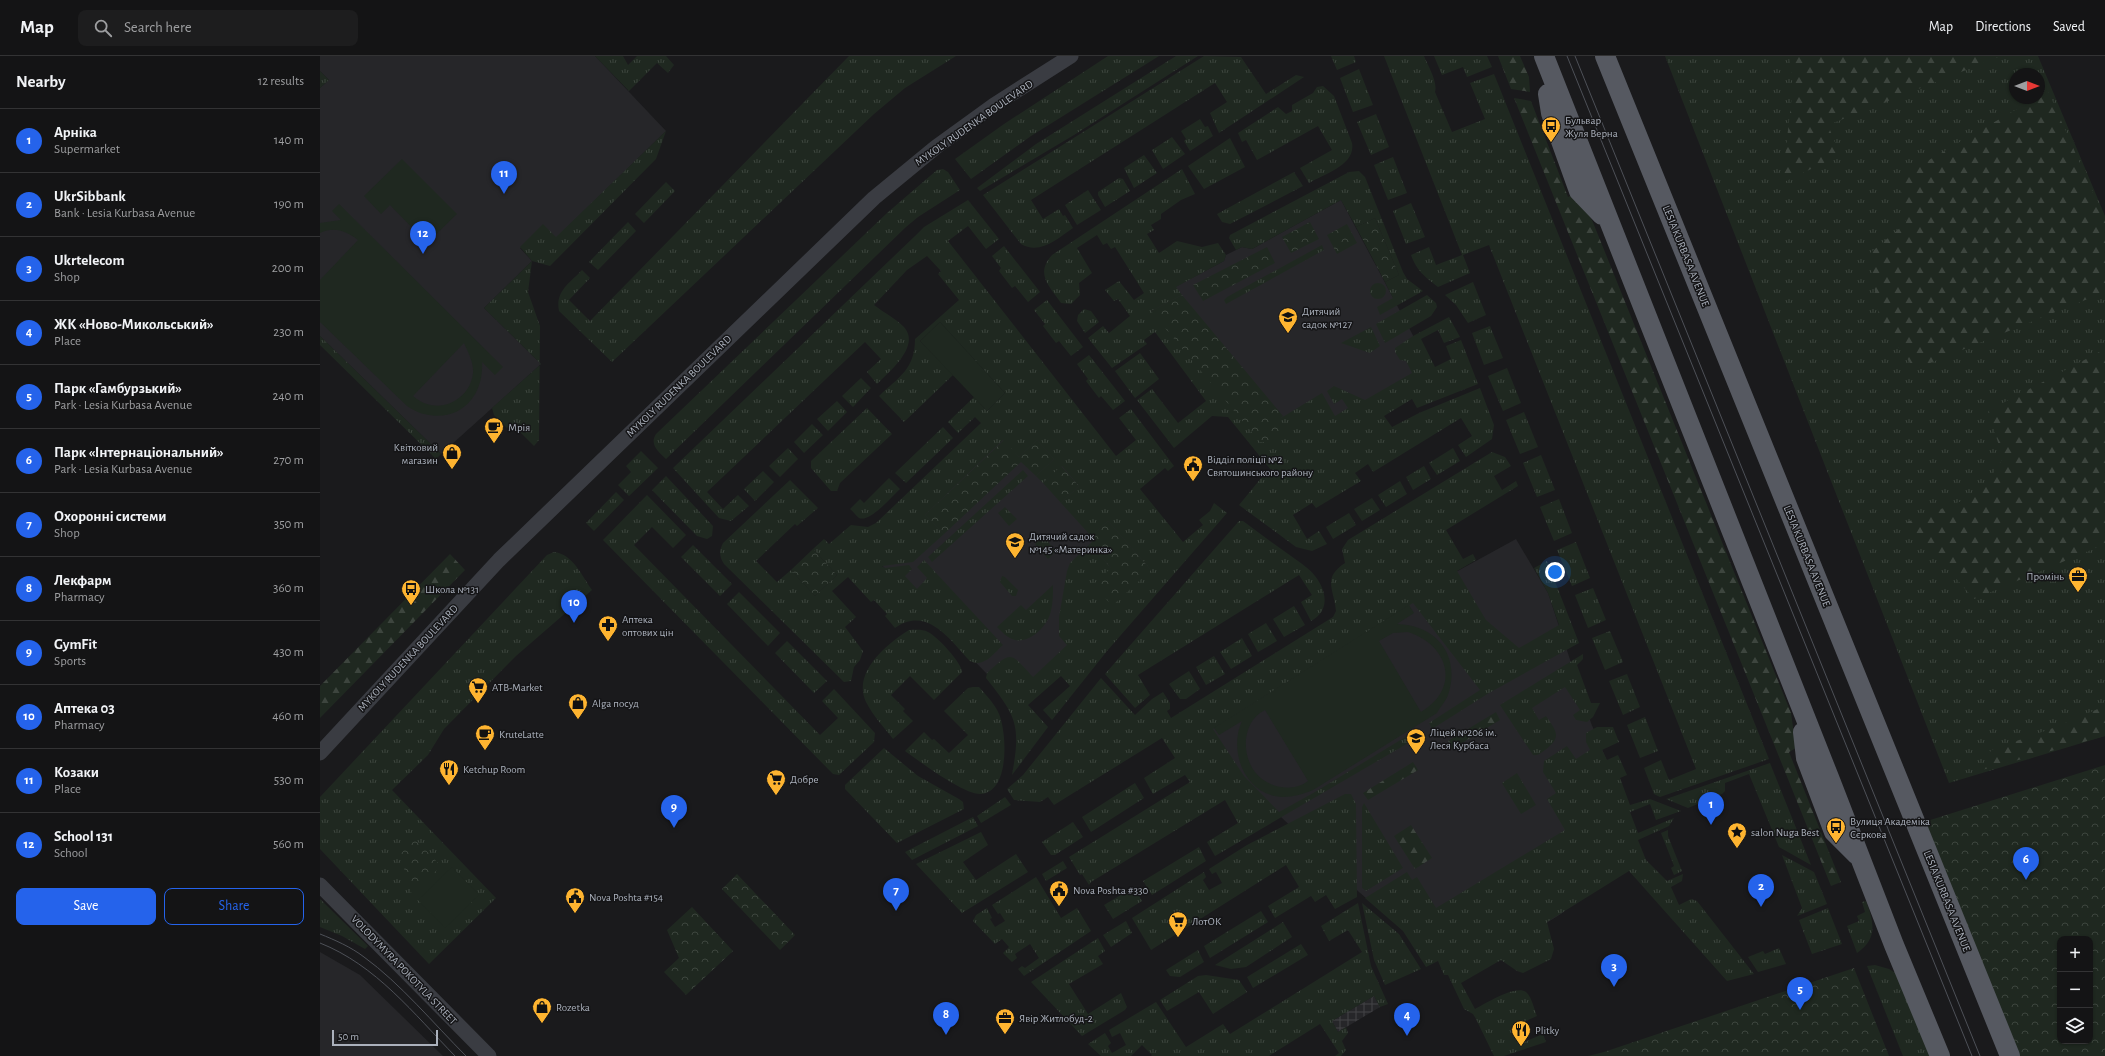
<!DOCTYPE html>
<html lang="en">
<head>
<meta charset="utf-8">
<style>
	body { margin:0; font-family:"Alegreya Sans",sans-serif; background:#1d1d1e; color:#f1f3f6 }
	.controls { position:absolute; right:12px; bottom:12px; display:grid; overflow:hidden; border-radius:8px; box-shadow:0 1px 3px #0004 }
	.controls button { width:36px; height:36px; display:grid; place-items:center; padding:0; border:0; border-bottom:1px solid #333334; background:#141415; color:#f1f3f6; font:20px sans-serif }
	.compass { position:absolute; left:1689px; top:12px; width:36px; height:36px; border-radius:50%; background:#141415; box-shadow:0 1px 3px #0004; rotate:90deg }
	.scale { position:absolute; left:12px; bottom:10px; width:106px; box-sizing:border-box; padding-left:4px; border:2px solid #abb1bc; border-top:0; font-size:11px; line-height:14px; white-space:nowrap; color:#abb1bc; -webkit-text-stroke:3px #151517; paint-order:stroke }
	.you { position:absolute; left:1235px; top:516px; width:14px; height:14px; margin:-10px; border:3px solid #fff; border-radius:50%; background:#1a73e8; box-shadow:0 0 0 6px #1a73e833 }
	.badge { display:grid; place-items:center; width:26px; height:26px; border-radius:50%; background:#2563eb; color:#fff; font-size:13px; font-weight:700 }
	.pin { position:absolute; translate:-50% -33px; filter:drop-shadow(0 1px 2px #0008) }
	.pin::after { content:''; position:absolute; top:21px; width:14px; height:12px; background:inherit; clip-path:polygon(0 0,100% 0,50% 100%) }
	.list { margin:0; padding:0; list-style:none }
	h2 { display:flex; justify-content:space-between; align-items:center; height:52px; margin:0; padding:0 16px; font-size:17px }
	h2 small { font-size:13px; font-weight:400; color:#9d9ea0 }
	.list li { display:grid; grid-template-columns:26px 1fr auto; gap:12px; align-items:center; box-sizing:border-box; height:64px; padding:0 16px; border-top:1px solid #333334 }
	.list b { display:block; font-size:15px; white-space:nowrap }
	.list p { margin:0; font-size:13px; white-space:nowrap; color:#9d9ea0 }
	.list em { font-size:13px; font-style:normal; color:#9d9ea0 }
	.actions { display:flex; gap:8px; padding:12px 16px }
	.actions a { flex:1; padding:9px 0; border:1px solid #2563eb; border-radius:8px; text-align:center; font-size:14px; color:#2563eb }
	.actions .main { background:#2563eb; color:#fff }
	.icon { flex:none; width:22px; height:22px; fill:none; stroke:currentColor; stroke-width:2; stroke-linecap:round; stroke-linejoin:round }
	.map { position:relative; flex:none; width:1785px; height:1000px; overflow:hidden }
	header { display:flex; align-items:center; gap:24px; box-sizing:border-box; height:56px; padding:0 20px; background:#141415; border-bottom:1px solid #333334 }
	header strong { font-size:19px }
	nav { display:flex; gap:22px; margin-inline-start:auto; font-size:14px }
	.search { width:280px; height:36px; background:#1d1d1e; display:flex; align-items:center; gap:10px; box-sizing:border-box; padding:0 14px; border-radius:8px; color:#9d9ea0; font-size:15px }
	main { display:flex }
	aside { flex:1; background:#141415 }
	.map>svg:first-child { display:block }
</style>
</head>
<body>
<header>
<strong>Map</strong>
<div class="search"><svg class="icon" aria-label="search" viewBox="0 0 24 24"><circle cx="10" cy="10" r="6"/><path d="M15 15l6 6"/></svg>Search here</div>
<nav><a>Map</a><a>Directions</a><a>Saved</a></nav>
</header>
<main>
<aside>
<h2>Nearby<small>12 results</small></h2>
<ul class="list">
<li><span class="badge">1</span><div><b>Арніка</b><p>Supermarket</p></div><em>140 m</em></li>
<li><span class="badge">2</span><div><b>UkrSibbank</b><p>Bank · Lesia Kurbasa Avenue</p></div><em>190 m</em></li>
<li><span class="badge">3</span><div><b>Ukrtelecom</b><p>Shop</p></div><em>200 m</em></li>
<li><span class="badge">4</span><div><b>ЖК «Ново-Микольський»</b><p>Place</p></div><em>230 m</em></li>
<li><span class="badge">5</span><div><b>Парк «Гамбурзький»</b><p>Park · Lesia Kurbasa Avenue</p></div><em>240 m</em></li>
<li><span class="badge">6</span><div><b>Парк «Інтернаціональний»</b><p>Park · Lesia Kurbasa Avenue</p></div><em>270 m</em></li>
<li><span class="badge">7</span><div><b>Охоронні системи</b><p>Shop</p></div><em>350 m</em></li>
<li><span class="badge">8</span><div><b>Лекфарм</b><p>Pharmacy</p></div><em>360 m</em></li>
<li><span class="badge">9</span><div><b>GymFit</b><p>Sports</p></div><em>430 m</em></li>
<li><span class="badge">10</span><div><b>Аптека 03</b><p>Pharmacy</p></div><em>460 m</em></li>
<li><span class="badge">11</span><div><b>Козаки</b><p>Place</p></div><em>530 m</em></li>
<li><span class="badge">12</span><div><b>School 131</b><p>School</p></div><em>560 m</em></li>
</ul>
<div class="actions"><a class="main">Save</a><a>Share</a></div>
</aside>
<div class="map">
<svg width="1785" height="1000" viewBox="0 0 1785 1000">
	<defs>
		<pattern id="industrial-grid" width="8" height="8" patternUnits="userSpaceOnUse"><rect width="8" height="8" fill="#262629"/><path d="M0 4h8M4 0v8" fill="none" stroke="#434346"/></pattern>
		<pattern id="grass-tufts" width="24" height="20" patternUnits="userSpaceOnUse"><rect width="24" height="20" fill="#1f2820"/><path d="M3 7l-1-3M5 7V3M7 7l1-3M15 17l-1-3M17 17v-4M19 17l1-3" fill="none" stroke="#3d453e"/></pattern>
		<pattern id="forest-firs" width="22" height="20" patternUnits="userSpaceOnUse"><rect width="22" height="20" fill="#1f2820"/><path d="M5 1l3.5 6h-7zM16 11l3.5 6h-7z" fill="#3d453e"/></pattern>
		<pattern id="park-crowns" width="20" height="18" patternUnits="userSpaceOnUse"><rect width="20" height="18" fill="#1f2820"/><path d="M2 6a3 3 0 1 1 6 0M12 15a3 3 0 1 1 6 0" fill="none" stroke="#3d453e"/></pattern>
	</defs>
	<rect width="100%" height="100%" fill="#1a1a1c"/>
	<path fill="#262629" d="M 0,0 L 275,0 L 346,75 L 236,182 L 200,192 L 212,205 L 164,252 L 221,308 L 121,398 L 0,280 L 0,32 L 9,24 L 0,15 Z
		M 1021,144 L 1113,317 L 947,409 L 821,249 L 904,205 L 906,199 L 922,191 L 932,193 Z
		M 702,358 L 839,510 L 696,648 L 550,497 Z
		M 1196,483 L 1228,537 L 1271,667 L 1287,705 L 1244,856 L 1138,922 L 1039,836 L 962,762 L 922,720 L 889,671 L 1103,534 Z
		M 0,896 L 40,919 L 123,1000 L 0,1000 Z"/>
	<path fill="url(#industrial-grid)" d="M 1054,940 L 1060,951 L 1018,976 L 1012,965 Z"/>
	<path fill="url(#grass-tufts)" fill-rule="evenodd" d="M 275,0 L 303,0 L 308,9 L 317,0 L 346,0 L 354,9 L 348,17 L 337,7 L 309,35 Z
		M 529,0 L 636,0 L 585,32 L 554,58 L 292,306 L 239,255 C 235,235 250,227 262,214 L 270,222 L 249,244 L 270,265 Z
		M 788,0 L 839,0 L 711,80 L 651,123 L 635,103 L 684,68 Z
		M 856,0 L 878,0 L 754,79 L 660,135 L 657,132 L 716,88 Z
		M 884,0 L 921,1 L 946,38 L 976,19 L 984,21 L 899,77 L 890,57 L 907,46 L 895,27 L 711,144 L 723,163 L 739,153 L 743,160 L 745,159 L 753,172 C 737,183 720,199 701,188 L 663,139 Z
		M 1011,0 L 1034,0 L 1036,6 L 1017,14 Z
		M 1064,0 L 1104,0 C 1108,10 1118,26 1115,36 L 1132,76 L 1165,63 L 1150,27 L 1174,18 L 1449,703 L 1340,741 L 1334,738 L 1324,712 L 1341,704 L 1349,724 L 1376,713 L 1169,189 L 1143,199 L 1150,217 L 1118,231 C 1104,220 1097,215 1091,199 L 1109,191 L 1116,209 L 1142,199 Z
		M 1114,0 L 1167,0 L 1172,11 L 1147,21 L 1143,11 L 1122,19 Z
		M 1345,0 L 1718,0 L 1785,160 L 1785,680 L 1629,727 ZM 1695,18 L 1719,18 L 1719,42 L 1695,42 Z
		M 1039,13 L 1053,49 L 1033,56 L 1020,22 Z
		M 0,15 L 9,24 L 0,32 Z
		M 1003,30 L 1014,40 L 1032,87 C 1036,109 1004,118 989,127 L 980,112 L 1012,94 L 998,70 L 937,104 L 926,84 L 922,86 L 918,77 L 958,51 L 966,58 L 972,55 L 972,49 L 993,37 L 997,31 Z
		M 1056,58 L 1069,91 L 1051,99 L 1037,66 Z
		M 880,63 L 885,71 L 888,70 L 893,80 L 870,95 L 864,85 L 866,83 L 861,75 Z
		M 346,75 L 336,103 L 230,210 L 212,205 L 208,236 L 220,270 L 219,384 L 214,390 L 192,368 L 187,372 L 174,359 L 172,352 L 221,308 L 164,252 L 212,205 L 200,191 L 223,168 L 236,181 Z
		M 852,81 L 865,98 L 843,113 L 832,94 Z
		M 910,82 L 925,111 L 884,133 L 868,110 Z
		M 824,99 L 837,117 L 814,132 L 804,112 Z
		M 1073,101 L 1087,137 L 1068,144 L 1054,109 Z
		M 623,113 L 628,116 L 640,134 L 598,161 L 586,171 L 346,403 C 339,396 329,389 336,378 L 567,157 L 617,114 Z
		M 862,113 L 875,138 L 861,144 L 841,158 L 841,163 L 831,169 L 834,174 L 827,178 L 839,197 L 857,185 L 882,191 L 898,187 L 906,199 L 904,205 L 856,231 L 862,239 L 831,255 L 961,362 L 1002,337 L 1015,360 L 1028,352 L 1022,343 L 1014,348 L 1007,335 L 1014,330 L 1045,344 L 1092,317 L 1086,305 L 1080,304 L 1075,296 L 1075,292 L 1093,280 L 1129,261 L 1140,281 L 1124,287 L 1118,274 L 1101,283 L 1115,311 L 1131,303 L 1126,290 L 1141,284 L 1158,328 L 1097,352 L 1092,343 L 1064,360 L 1072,371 L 1099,357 L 1160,332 L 1174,369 L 1172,383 L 1146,401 L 1138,389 L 1152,380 L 1141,362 L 1053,416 L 1048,408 L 1035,417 L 1041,425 L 996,452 L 992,447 L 973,459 L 987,483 L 999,475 L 1007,488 L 992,495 L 976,491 L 919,449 L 942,421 L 951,414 L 908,361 L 892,360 L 854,392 L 817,344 L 832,333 L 858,367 L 886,345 L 835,276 L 824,284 L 827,288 L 792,312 L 768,282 L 783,270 L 789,277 L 810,260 L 798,243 L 794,245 L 785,234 L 799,225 L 814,244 L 824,237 L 795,191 L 791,193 L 787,187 L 783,189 L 777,179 L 757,192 L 772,217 L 759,227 L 760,239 L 751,248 L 741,247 C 729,230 715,218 732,199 Z
		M 1039,115 L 1045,121 L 1083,216 L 1087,223 L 1103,235 L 1060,259 L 1057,251 L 1073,242 L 1065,226 L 1079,219 L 1055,162 L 1036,171 L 1021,144 L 932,193 L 922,191 L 916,194 L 909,182 L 910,179 L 1029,116 Z
		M 974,116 L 983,130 L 910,168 L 902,166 L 897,158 Z
		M 799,122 L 803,123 L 810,135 L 785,151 L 778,139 L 778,136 Z
		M 346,126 L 355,135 L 324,167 L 315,158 Z
		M 768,134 L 781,154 L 757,169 L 745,149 Z
		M 648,144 L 679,183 L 666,193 L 648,170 L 628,185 L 796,400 L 816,384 L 799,362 L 811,353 L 854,410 L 848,415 L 845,412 L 820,433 L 863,486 L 883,469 L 879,464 L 890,455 L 894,447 L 907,457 L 787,595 L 732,664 L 723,654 L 750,630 L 741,620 L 708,649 L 728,671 L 692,719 C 701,669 697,661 666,622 L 667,617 C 692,594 690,596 713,621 L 747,589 L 739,580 L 739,561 L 747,515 L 750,507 L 770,488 L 791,512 L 831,514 L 788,465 L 771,480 L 741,447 L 759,430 L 742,410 L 723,427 L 716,420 L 734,403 L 717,384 L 699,401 L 683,384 L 605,459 L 624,478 L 593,506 L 562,510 L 565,512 L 589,509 L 592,513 L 585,520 L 597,533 L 607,522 L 597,511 L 604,504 L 683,589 C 673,598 664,612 650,605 C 630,584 607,549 575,572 L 565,560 L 567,558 L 554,544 L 551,546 L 528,521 L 512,535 L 536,561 L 525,571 L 543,595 L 540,604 L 534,611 L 531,625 L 524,626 L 404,508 C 399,500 399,495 403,487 L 470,424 L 498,452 L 477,470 L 475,468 L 436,505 L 457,526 L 471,514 L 495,540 L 517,519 L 493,493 L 504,483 L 509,488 L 531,469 L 548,471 L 556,467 L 661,367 L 655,361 L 638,377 L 628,366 L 654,341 L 667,355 L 685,337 L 620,266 L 600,285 L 633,319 L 584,366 L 559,340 C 579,321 595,313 595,283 L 639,244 L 618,218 L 621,215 L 607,200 L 587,214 L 554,249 C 563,256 575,262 584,271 C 601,290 569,316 557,328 L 547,316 L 561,303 L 545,286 L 387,436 L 403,453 L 418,439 L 429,450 L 411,465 L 399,462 L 353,412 L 595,180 L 604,171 Z
		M 1091,147 L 1105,181 L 1086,188 L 1073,155 Z
		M 308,166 L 316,175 L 278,214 L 269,206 Z
		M 1002,189 L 1004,194 L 906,248 L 904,244 L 907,241 Z
		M 684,190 L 720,236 L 708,246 L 695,230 L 692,232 L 679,215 L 681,212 L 672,200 Z
		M 1153,226 L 1166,259 L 1148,267 L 1136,249 L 1125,239 Z
		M1050 235a8 8 0 1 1 16 0a8 8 0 1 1-16 0Z
		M 1107,239 L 1116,247 L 1117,251 L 1111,260 L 1065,287 L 1056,268 Z
		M 727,244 L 763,291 L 751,300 L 739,285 L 736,287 L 723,270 L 725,268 L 714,254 Z
		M 764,253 L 771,255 L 779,266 L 765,277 L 757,265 L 758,259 Z
		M 1170,270 L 1183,302 L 1164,309 L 1152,277 Z
		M 1051,271 L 1060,290 L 1050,297 L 1021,287 Z
		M 0,280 L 121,398 L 116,403 L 0,289 Z
		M 820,297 L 839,323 L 815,342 L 795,315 Z
		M 769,299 L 805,345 L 793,354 L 781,340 L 779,342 L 766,325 L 768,323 L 757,308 Z
		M 1187,312 L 1201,347 L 1183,355 L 1168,320 Z
		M 541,322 L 551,332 L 533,351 L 522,340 Z
		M 517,345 L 527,356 L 508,375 L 497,363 Z
		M 547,352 L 572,378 L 520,427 L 517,435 L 511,435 L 491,412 L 491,405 Z
		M 1204,356 L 1218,391 L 1200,398 L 1186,364 Z
		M 492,368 L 503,379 L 484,397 L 474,386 Z
		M 623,371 L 633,382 L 586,427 L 575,417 Z
		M 468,392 L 478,403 L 460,421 L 449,410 Z
		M 1133,392 L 1140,405 L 1117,419 L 1109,407 Z
		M 321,395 L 338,412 L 309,440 L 298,429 L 311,416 L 306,410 Z
		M 1172,396 L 1185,401 L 1191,410 L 1174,420 L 1182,434 L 1196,425 L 1198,430 L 1126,474 L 1143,503 L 1153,498 L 1156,504 L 1137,515 L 1166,564 L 1199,592 L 1239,569 L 1228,537 L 1214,512 L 1227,505 L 1259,587 L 1169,637 L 1112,673 L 1109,667 L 1160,634 L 1093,547 L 893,673 L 924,720 L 959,756 L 995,736 L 1087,680 L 1090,686 L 895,800 L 887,786 L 918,767 L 905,744 L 771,826 L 769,829 L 762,818 L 760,819 L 749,801 L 870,726 L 865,719 L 833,738 L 824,722 L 855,702 L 842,682 L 734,749 L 728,741 L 720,746 L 694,744 L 687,733 L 703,719 L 781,622 L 815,659 L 832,643 L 843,636 L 850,647 L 850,653 L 847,655 L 851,662 L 1013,561 L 1016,555 C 1014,533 1002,522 1025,507 L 1022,493 L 1028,484 Z
		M 1221,399 L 1235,434 L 1217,441 L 1203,407 Z
		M 1104,410 L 1111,423 L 1093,434 L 1086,421 Z
		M 703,414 L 708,420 L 612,506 L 608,501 Z
		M 443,415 L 454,426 L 435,445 L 424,433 Z
		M 346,420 L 393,470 L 392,480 L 387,483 L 377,480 L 332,434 Z
		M 569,422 L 580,433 C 572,440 550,467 539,462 C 536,460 533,455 530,453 L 540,443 L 544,447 Z
		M 1080,425 L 1087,438 L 1066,451 L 1058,439 Z
		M 296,436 L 304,444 L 274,475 L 266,467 Z
		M 327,439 L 366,479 L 353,492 L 332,471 L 314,489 L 500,679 L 518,662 L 502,645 L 514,633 L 555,677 L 554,686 L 519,719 L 513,718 L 283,484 Z
		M 1052,442 L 1060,454 L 1042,465 L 1034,453 Z
		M 1239,443 L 1252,477 L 1234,485 L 1220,451 Z
		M 685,451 L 697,463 L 689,470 L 678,457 Z
		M 1029,457 L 1036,469 L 1013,483 L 1006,471 Z
		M 919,465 L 923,465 C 939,477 955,489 971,500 C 979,506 989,512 995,520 C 1007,535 1010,555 991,565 L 981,546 L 992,539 L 979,519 L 818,619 L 830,639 L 815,652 L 785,618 Z
		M 723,480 L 736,495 L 728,503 L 715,488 Z
		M 1256,486 L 1270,522 L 1252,530 L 1237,494 Z
		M 373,489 L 412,528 L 400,540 L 361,501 Z
		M 234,496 C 253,498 262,520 272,534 L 196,600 L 124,673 L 108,699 L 72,734 L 176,842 L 109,908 L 0,793 L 0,741 L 227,499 Z
		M 682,520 L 685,521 L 698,534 L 696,540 L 692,540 L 680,526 Z
		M 733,529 C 733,539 733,552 729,561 C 724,573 709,587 695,584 C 687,582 682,576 677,571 L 701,549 L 706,554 Z
		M 1273,532 L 1286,564 L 1268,572 L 1255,539 Z
		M 419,536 L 460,577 L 448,590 L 407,548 Z
		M 974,550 L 985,569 L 964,581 L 953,563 Z
		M 946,567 L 957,585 L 938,596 L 928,578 Z
		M 589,574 C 596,574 602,573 608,576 C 617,580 642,607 642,616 L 614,644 L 590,620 L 571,639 L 585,653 L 583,655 L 593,665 L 573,683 C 564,671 553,660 546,646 C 532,616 567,588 589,574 Z
		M 1290,575 L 1303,606 L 1285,614 L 1272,582 Z
		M 922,582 L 932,600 L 911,613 L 900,596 Z
		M 467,585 L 507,625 L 494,637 L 455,597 Z
		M 1263,598 L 1263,603 L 1257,609 L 1271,647 L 1280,647 L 1273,661 L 1267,666 L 1256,664 L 1253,659 L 1260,654 L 1245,631 L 1212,652 L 1219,664 L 1226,660 C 1237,676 1242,681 1225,694 C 1221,697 1218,700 1213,699 L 1180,649 Z
		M 894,600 L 905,618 L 886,629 L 876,611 Z
		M 869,615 L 880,633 L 866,643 L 860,643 L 849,628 Z
		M 1307,618 L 1320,651 L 1303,659 L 1289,625 Z
		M 653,631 L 659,631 C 666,639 675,648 679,658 C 687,677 690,736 661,738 C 644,739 599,705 585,695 L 604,676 L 612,684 L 614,683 L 629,697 L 648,679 L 624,655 L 648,632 Z
		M 1325,661 L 1338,695 L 1320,702 L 1307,669 Z
		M 1277,671 L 1293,671 L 1299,686 L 1282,694 L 1287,704 L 1298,699 L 1307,719 L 1300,722 L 1310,749 L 1330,743 L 1361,755 L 1336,764 L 1330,748 L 1310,756 L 1318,777 L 1354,762 L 1349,770 L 1318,784 L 1326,804 L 1347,825 L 1363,818 L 1362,825 L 1351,831 L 1359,849 L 1371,843 L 1377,845 L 1434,918 L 1407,925 L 1309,815 L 1227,866 L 1234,893 L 1231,903 L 1203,917 L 1197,915 L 1181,904 L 1141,927 L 1155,953 C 1165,948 1198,927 1207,937 C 1212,942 1214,953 1217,960 L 1197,969 L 1204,986 L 1223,978 L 1226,986 L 1184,1000 L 1174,1000 L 1156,963 L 1153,958 L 1144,953 L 1128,919 L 1124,919 L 1118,905 L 1106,911 L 1083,875 L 1045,842 L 1087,816 L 1092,824 L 1097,821 L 1116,852 L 1245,774 L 1227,743 L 1236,737 L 1223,716 L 1224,705 L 1247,690 L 1256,703 L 1270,694 L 1266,686 L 1266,677 Z
		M 564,692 L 598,720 L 639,743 L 643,746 L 644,753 L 577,787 L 525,733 L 525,729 Z
		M 1450,707 L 1491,809 L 1459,791 L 1429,718 L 1405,727 L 1405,735 L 1402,738 L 1368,752 L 1346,743 Z
		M 1197,717 L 1216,749 L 1201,758 L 1182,727 Z
		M 815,727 L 824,742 L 771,776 L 762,761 Z
		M 1025,738 L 1031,738 L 1036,748 L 1037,841 L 1015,853 L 1006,839 L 995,846 L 991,840 L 955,862 L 948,850 L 979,831 L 966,809 L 831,894 L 812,862 L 884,816 L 886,821 L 883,824 L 889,834 L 902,827 L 896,816 L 892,818 L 889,813 L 927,789 Z
		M 685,741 L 691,749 L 661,767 L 657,760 Z
		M 1044,747 L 1083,812 L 1046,835 L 1042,832 L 1042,751 Z
		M 653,761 L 658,770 L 592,804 L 585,796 Z
		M 753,766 L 763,781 L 735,799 L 731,799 L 722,786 Z
		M 1348,774 L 1348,780 L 1362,815 L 1354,819 L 1351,812 L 1354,810 L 1341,777 Z
		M 661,776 L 668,789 L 643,806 L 656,824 L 696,798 L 708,816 L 642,857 L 596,808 Z
		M 879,791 L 886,805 L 832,839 L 823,825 Z
		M 1462,799 L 1494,816 L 1507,848 L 1477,860 L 1482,852 Z
		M 743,805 L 747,812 L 726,825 L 722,818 Z
		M 716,821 L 741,862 L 757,852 L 771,875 L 704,920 L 698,913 L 702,910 L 705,912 L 719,902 L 710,888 L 695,898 L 697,902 L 692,906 L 683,897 L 689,891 L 682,883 L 675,888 L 653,865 L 656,859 L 667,852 L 672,862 L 670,863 L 675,871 L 685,865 L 680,857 L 678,858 L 672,849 Z
		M 814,831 L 822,845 L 793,863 L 784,849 Z
		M 0,843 L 48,890 L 45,893 L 22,880 L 0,871 Z
		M 1546,845 C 1554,866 1558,883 1537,897 L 1527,870 L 1539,865 L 1537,860 L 1545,856 L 1542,846 Z
		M 1038,847 L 1051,910 L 1068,948 L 1060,951 L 1054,940 L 1012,965 L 1018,976 L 1026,971 L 1028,977 L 1022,985 L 1026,994 L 1021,1000 L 1015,1000 L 1019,997 L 1000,968 L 949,1000 L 831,1000 L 832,999 L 822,989 L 811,1000 L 781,1000 L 768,988 L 785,977 L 791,987 L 788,990 L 792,997 L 806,989 L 800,977 L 792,981 L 789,974 L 836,946 L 866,991 L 903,968 L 910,978 L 1042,896 L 1028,874 L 1009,885 L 1001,870 Z
		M 1042,847 L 1079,878 L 1101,913 L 1065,929 L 1054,904 Z
		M 1508,852 L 1522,888 L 1492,898 L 1479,864 Z
		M 941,855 L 948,866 L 890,902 L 884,890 Z
		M 806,865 L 812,877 L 791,891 L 783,879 Z
		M 963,866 L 972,881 L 926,911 L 911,913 L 895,909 Z
		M 778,882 L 785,895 L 778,900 L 783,908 L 749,928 L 768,958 L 801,937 L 807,951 L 805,954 L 762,980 L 711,926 Z
		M 981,888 L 988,899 L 933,932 L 927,921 Z
		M 1459,892 L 1466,908 L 1438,916 L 1428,901 L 1443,895 L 1445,898 Z
		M 878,894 L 884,906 L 860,921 L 850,920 L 846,914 Z
		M 1555,909 L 1569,913 L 1577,918 L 1610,1000 L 1583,1000 L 1547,910 Z
		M 886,919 L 919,924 L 927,936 L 893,958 L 879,936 L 847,955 L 840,944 L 878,920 Z"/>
	<path fill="url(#forest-firs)" d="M 1178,0 L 1200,0 L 1209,21 L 1210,36 L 1191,33 Z
		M 1469,0 L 1681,0 L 1508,69 L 1520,99 L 1462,127 L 1473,30 Z
		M 1728,35 L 1785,164 L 1785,236 L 1595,313 L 1560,267 L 1549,198 L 1586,167 L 1578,122 Z
		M 1194,42 L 1211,45 L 1248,141 L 1254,138 L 1272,164 L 1471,657 L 1476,692 L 1469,696 L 1521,826 L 1511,830 Z
		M 1785,293 L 1785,488 L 1654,543 L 1587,466 L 1660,438 L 1683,402 L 1668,355 Z
		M 130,498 L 145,514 L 0,662 L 0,630 Z
		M 1780,652 L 1785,657 L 1785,680 L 1662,714 L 1671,694 L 1736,671 Z
		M 1176,656 L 1180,664 L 1132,693 L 1128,685 Z
		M 1093,706 L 1098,714 L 1048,744 L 1043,737 Z
		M 1091,769 L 1112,802 L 1095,813 L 1074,780 Z"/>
	<path fill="url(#park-crowns)" fill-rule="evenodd" d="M 1055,162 L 1079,219 L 1065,226 L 1036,171 Z
		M 990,166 L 999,183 L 971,197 L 962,181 Z
		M 1027,168 L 1037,187 L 1017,198 L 1007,179 Z
		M 947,191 L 955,207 L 883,245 L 873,229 Z
		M 862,239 L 963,360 L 961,362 L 962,374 L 948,386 L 940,386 L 831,255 Z
		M 684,384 L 699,401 L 717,384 L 734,403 L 716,420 L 701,406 L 624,478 L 605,459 Z
		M 741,410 L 759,430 L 741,447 L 723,427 Z
		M 788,465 L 831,514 L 792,550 L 774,528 L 791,512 L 770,488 L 774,483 L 771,480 Z
		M 493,493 L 517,519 L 495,540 L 471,514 Z
		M 1785,709 L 1785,1000 L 1698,1000 L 1604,766 ZM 1740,883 L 1770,883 L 1770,985 L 1740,985 Z
		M 94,782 L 121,810 L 92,839 L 80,799 Z
		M 417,818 L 475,879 L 460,894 L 402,833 Z
		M 372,851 L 413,895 L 366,939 L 344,916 L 359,902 L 347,874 Z
		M 1534,912 L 1569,1000 L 1268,1000 L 1284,996 Z"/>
	<path fill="#1f2820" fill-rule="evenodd" d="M 82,103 L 137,158 L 107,187 L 70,149 L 61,158 L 44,140 Z
		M 19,148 L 183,311 L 175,319 L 162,306 C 164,340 140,367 104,358 C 98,357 92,353 87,350 L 0,266 L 0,224 L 38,184 C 27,175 14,170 0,177 L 0,167 L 21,164 L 12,155 ZM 144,287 C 148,296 154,307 153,317 C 151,339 128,355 107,348 C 102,347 97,343 93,340 Z
		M 620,266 L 685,337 L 667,355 L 600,285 Z
		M 1089,549 L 1094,557 L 1077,568 C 1117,569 1141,600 1128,639 C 1126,645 1120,651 1117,657 L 993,734 C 983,738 974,741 963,741 C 925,740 908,695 922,665 L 899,679 L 894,672 ZM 1088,576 C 1129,589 1141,632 1101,656 L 1059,585 L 1073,577 ZM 945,654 L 988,725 C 973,737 947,732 935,716 C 921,698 922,665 945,654 Z
		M 132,811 L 159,839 L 125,872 L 98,844 Z"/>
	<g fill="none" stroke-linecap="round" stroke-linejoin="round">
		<path stroke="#3a3c42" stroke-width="15" d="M 0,697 L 179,504 L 554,142 L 616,91 L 674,49 L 751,0
			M 0,829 L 169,1000"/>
		<path stroke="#565961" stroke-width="20" d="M 1224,0 L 1510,724 L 1574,889 L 1620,1000
			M 1285,0 L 1690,1000
			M 1228,38 L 1231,57 L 1259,135 L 1282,159
			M 1483,676 L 1486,702 L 1514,776 L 1537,799"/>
		<path stroke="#4d5057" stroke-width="1" d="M 1247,0 L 1652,1000
			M 1255,0 L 1660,1000
			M 0,878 C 15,884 31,891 44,901 C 80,927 114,968 146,1000
			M 0,887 C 56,909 94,958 135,1000"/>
	</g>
	<defs>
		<g id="bus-pin" transform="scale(1)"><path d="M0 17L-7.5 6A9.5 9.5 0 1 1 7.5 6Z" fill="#feb430" stroke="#151517"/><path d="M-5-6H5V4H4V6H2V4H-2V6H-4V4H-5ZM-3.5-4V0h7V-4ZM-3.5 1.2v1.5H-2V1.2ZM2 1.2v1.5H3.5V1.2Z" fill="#111"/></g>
		<g id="school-pin" transform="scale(1)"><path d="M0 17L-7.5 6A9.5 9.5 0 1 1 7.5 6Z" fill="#feb430" stroke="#151517"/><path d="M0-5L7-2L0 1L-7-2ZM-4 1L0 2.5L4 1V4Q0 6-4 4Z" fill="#111"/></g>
		<g id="cafe-pin" transform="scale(1)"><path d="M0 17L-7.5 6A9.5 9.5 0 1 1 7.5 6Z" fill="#feb430" stroke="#151517"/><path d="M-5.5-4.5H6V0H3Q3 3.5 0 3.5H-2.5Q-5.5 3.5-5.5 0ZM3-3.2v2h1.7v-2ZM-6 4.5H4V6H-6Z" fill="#111"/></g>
		<g id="shop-pin" transform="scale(1)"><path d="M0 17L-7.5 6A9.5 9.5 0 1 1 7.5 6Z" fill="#feb430" stroke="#151517"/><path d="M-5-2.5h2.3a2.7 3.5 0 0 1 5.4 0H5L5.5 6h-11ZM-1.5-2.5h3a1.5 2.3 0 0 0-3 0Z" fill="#111"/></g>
		<g id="civic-pin" transform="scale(1)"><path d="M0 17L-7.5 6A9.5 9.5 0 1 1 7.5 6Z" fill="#feb430" stroke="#151517"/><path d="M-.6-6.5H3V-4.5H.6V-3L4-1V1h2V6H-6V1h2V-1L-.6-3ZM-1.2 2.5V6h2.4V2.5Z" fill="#111"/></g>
		<g id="office-pin" transform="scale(1)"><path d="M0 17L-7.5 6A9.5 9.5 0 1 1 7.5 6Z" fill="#feb430" stroke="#151517"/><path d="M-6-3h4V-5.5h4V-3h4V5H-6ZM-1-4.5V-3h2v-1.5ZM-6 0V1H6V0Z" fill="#111"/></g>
		<g id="pharmacy-pin" transform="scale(1)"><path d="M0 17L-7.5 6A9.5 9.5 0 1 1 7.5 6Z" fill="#feb430" stroke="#151517"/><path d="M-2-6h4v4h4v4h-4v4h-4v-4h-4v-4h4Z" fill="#111"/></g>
		<g id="supermarket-pin" transform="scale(1)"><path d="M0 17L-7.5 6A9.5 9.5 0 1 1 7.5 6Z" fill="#feb430" stroke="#151517"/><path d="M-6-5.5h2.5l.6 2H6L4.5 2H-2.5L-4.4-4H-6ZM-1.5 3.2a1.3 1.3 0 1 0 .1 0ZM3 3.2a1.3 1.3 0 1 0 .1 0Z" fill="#111"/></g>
		<g id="restaurant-pin" transform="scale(1)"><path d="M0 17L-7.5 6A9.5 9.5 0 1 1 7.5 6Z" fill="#feb430" stroke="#151517"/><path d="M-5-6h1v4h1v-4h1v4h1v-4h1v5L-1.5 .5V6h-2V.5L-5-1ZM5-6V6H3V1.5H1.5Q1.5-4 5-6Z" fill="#111"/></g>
		<g id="sight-pin" transform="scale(1)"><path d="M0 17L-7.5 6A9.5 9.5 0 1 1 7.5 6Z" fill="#feb430" stroke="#151517"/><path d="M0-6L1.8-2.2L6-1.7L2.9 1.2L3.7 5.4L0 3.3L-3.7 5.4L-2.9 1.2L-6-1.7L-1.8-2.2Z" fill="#111"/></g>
	</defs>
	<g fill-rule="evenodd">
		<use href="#bus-pin" x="1231" y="70"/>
		<use href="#school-pin" x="968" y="261"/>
		<use href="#cafe-pin" x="174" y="371"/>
		<use href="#shop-pin" x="132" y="397"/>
		<use href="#civic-pin" x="873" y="409"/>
		<use href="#school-pin" x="695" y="486"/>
		<use href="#office-pin" x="1758" y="520"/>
		<use href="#bus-pin" x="91" y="533"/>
		<use href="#pharmacy-pin" x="288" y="569"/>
		<use href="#supermarket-pin" x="158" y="631"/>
		<use href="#shop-pin" x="258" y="647"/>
		<use href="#cafe-pin" x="165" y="678"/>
		<use href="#school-pin" x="1096" y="682"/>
		<use href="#restaurant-pin" x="129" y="713"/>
		<use href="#supermarket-pin" x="456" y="723"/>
		<use href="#bus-pin" x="1516" y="771"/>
		<use href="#sight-pin" x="1417" y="776"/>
		<use href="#civic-pin" x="739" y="834"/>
		<use href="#civic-pin" x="255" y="841"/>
		<use href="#supermarket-pin" x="858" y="865"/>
		<use href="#shop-pin" x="222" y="951"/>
		<use href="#office-pin" x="685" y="962"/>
		<use href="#restaurant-pin" x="1201" y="974"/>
	</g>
	<g text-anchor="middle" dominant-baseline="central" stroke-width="3" stroke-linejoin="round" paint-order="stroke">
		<g font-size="11" fill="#abb1bc" stroke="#151517" text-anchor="start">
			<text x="1245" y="64">Бульвар<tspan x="1245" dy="13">Жуля Верна</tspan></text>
			<text x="982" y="255">Дитячий<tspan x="982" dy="13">садок №127</tspan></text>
			<text x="188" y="371">Мрія</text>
			<text x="118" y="391" text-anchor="end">Квітковий<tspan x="118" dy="13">магазин</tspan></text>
			<text x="887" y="403">Відділ поліції №2<tspan x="887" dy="13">Святошинського району</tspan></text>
			<text x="709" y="480">Дитячий садок<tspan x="709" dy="13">№145 «Материнка»</tspan></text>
			<text x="1744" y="520" text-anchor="end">Промінь</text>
			<text x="105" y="533">Школа №131</text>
			<text x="302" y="563">Аптека<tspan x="302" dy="13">оптових цін</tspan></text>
			<text x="172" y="631">ATB-Market</text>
			<text x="272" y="647">Alga посуд</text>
			<text x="1110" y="676">Ліцей №206 ім.<tspan x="1110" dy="13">Леся Курбаса</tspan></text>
			<text x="179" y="678">KruteLatte</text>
			<text x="143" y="713">Ketchup Room</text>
			<text x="470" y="723">Добре</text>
			<text x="1530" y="765">Вулиця Академіка<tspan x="1530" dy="13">Сєркова</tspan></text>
			<text x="1431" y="776">salon Nuga Best</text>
			<text x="753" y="834">Nova Poshta #330</text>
			<text x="269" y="841">Nova Poshta #154</text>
			<text x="872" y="865">ЛотОК</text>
			<text x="236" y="951">Rozetka</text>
			<text x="699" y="962">Явір Житлобуд-2</text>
			<text x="1215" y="974">Plitky</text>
		</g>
		<g font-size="11" fill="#abb1bc" stroke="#151517">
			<text transform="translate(654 67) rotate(-35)">MYKOLY RUDENKA BOULEVARD</text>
			<text transform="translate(1366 200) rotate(68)">LESIA KURBASA AVENUE</text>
			<text transform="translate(359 330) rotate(-44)">MYKOLY RUDENKA BOULEVARD</text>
			<text transform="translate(1487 500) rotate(68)">LESIA KURBASA AVENUE</text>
			<text transform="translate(88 602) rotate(-47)">MYKOLY RUDENKA BOULEVARD</text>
			<text transform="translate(1627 845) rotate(68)">LESIA KURBASA AVENUE</text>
			<text transform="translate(84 914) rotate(46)">VOLODYMYRA POKOTYLA STREET</text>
		</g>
	</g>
</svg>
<div class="controls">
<button>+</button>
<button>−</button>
<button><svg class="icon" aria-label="layers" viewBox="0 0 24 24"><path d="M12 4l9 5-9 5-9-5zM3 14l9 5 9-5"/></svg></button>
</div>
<svg class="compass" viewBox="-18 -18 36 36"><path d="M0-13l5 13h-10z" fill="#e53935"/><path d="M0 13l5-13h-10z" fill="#9d9ea0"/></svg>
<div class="scale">50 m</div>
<div class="you"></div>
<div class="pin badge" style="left:1391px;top:769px">1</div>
<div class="pin badge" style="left:1441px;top:851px">2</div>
<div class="pin badge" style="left:1294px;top:931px">3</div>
<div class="pin badge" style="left:1087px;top:980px">4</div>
<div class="pin badge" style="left:1480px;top:954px">5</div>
<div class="pin badge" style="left:1706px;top:824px">6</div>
<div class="pin badge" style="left:576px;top:855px">7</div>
<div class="pin badge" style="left:626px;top:979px">8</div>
<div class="pin badge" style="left:354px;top:772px">9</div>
<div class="pin badge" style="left:254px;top:567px">10</div>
<div class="pin badge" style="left:184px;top:138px">11</div>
<div class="pin badge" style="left:103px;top:198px">12</div>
</div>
</main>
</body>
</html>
